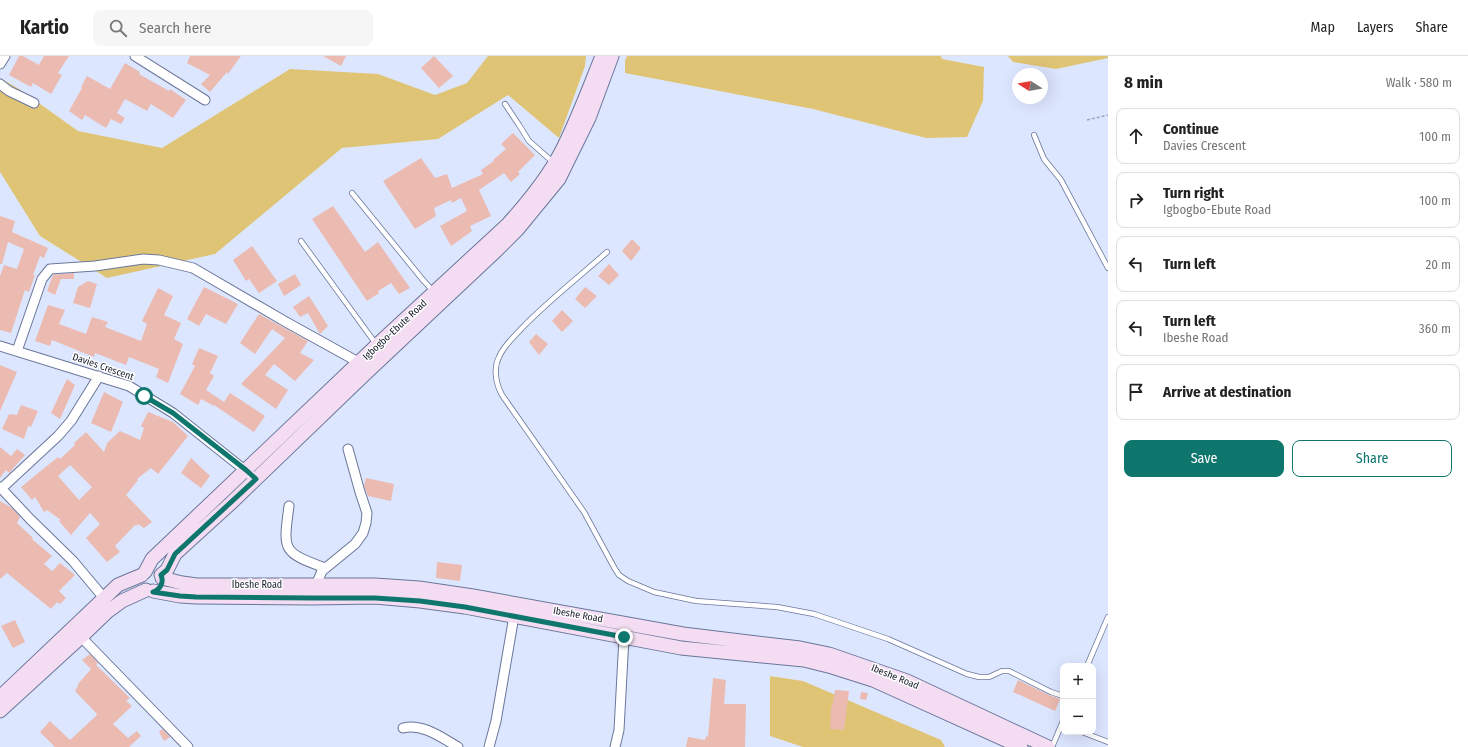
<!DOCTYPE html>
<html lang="en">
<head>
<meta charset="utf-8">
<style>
	body { margin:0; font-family:"Fira Sans Condensed",sans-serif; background:#f6f6f6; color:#222 }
	.controls { position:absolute; right:12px; bottom:12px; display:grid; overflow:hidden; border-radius:8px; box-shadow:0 4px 16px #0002 }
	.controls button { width:36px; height:36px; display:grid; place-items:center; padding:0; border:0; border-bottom:1px solid #e0e0e0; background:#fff; color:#222; font:20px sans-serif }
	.compass { position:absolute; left:1012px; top:12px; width:36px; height:36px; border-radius:50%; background:#fff; box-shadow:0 4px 16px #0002; rotate:281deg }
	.stop { position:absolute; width:12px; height:12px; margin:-9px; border:3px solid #0f766e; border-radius:50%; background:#fff }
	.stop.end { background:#0f766e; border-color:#fff; box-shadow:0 1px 4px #0008 }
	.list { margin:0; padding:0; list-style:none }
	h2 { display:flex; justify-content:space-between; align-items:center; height:52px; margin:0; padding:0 16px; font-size:17px }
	h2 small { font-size:13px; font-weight:400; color:#767676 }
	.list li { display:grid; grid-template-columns:26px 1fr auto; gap:12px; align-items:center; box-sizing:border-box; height:56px; margin:0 8px 8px; padding:0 8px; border:1px solid #e0e0e0; border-radius:8px }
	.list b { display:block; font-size:15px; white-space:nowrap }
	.list p { margin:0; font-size:13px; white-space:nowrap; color:#767676 }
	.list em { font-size:13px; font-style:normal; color:#767676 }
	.actions { display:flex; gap:8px; padding:12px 16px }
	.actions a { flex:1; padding:9px 0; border:1px solid #0f766e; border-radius:8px; text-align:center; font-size:14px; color:#0f766e }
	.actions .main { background:#0f766e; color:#fff }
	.icon { flex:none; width:22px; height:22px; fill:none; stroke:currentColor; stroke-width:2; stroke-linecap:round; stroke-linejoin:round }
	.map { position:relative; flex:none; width:1108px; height:691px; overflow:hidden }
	header { display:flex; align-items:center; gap:24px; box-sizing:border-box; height:56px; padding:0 20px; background:#fff; border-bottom:1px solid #e0e0e0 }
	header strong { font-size:19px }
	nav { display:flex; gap:22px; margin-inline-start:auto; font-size:14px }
	.search { width:280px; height:36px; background:#f6f6f6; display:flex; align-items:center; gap:10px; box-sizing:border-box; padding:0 14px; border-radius:8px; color:#767676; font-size:15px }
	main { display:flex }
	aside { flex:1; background:#fff }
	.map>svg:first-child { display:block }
</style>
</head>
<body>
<header>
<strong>Kartio</strong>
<div class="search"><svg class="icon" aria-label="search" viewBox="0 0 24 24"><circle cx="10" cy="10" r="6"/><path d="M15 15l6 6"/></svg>Search here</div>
<nav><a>Map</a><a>Layers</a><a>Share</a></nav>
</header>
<main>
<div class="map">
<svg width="1108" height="691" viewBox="0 0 1108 691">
	<rect width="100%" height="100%" fill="#dde6ff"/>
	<path fill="#e0c475" d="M 488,0 L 586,0 L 585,10 L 559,82 L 508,39 L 438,83 L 342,92 L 215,198 L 107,222 L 40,180 L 0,116 L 0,22 L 19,33 L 78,75 L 162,92 L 290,13 L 378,18 L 435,39 L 467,27 Z
		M 627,0 L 941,0 L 942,3 L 984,11 L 983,45 L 967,81 L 926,82 L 813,53 L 625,17 L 625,5 Z
		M 1008,0 L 1108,0 L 1108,2 L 1056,13 L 1013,6 Z
		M 770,620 L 803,625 L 941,684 L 945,691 L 803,691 L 770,680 Z"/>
	<path fill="#ebbab1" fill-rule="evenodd" d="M 19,0 L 23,0 L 39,9 L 44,0 L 69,0 L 58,17 L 62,19 L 51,38 L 33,27 L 31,31 L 9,19 Z
		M 190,0 L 241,0 L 228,18 L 227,16 L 210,36 L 201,28 L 210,19 L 187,7 Z
		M 323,0 L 346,0 L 341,10 Z
		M 434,0 L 453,20 L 439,32 L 421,12 Z
		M 125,7 L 140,16 L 139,18 L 169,35 L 170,33 L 186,44 L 173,62 L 151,48 L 147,55 L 125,43 L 117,57 L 125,62 L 121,68 L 111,63 L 106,72 L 85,59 L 82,64 L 69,55 L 82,32 L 81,31 L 87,20 L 110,33 Z
		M 513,77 L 535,99 L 518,116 L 520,118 L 511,126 L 504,117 L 479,134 L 491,160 L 470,170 L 472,175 L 451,190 L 440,170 L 467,155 L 461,142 L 452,147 L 451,144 L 434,152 L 436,160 L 415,173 L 383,125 L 421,102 L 435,122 L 447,118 L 452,132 L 483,118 L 481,114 L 494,105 L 493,104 L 506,93 L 501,88 Z
		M 333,150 L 365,196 L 378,186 L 410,232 L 399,238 L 391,227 L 378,235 L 379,237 L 367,245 L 312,163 Z
		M 0,160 L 15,165 L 12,176 L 48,192 L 44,202 L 40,200 L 33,219 L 35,219 L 29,236 L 25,234 L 11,277 L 0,274 L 0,220 L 4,209 L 17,213 L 24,193 L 8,186 L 2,208 L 0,208 Z
		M 632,183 L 641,192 L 631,205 L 622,195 Z
		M 252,190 L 277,225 L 259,237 L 249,223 L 246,225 L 233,204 Z
		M 609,208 L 619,219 L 609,229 L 598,220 Z
		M 74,217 L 74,223 L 61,223 L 55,239 L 47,235 L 53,219 Z
		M 295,218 L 301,229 L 284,240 L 278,228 Z
		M 88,225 L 97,228 L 90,252 L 73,247 L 78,231 Z
		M 204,231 L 238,248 L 226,268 L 206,258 L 199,270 L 187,263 Z
		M 585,231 L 597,240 L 585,252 L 575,243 Z
		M 158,232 L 173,240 L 164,259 L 181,267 L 174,283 L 183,288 L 168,327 L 156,321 L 159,313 L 129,301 L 126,309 L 95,297 L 94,301 L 52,284 L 50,290 L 35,285 L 48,249 L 65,254 L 59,268 L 86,278 L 92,261 L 108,266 L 105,271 L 141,285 L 147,268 L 142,265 Z
		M 309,240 L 328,270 L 320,278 L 308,257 L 300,261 L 293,251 Z
		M 562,254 L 573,265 L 562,276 L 552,265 Z
		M 259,258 L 308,285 L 300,297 L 314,304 L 295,325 L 274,308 L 265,319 L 288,334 L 276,353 L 241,328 L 285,282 L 272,273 L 255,298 L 240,287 Z
		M 536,278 L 548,288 L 539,299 L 529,286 Z
		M 199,292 L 218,300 L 210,317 L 214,320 L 206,334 L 224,346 L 230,337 L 265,360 L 254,376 L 214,349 L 214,350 L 201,343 L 198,349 L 180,338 L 195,310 L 192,308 Z
		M 0,309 L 17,316 L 0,355 Z
		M 67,323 L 75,329 L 60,363 L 51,357 Z
		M 104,336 L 123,346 L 111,376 L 91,367 Z
		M 21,349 L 38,355 L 31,371 L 28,370 L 24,383 L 2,373 L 9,358 L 17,359 Z
		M 148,356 L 173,366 L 188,380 L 158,418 L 151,412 L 137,423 L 138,424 L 126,439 L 152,466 L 144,472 L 138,468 L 136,470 L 135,469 L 115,490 L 120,496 L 107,506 L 86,482 L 100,468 L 90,457 L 71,479 L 59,465 L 61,464 L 47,454 L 44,456 L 35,441 L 32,444 L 21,431 L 58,401 L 60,403 L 75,389 L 74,387 L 86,376 L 104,396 L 107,387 L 120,375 L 140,384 L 144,372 L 141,370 ZM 70,409 L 92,431 L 79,444 L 58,420 Z
		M 0,391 L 11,400 L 17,393 L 25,399 L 9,417 L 6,414 L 0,422 Z
		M 191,402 L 210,420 L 201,432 L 181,417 Z
		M 366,422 L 394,428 L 391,445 L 368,440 L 364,430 Z
		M 0,445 L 12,452 L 20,461 L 17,467 L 33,482 L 32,483 L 52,500 L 44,508 L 52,515 L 60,507 L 75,519 L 59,535 L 66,542 L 60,548 L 57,546 L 51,553 L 7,517 L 0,523 Z
		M 437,506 L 462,509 L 460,525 L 436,522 Z
		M 15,564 L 25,586 L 13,592 L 1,570 Z
		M 90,598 L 98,607 L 96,609 L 130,642 L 126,645 L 132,650 L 113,668 L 128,682 L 137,675 L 141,680 L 129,691 L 55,691 L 40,676 L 50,665 L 70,684 L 96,660 L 97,658 L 75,635 L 78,630 L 78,628 L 91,613 L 82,604 Z
		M 713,622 L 726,624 L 724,648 L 746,648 L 745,691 L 686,691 L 688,681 L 705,684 L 706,680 L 708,681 Z
		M 1018,624 L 1049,639 L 1060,643 L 1055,655 L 1013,636 Z
		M 835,634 L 849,635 L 844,674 L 830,673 L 831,651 L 832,651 Z
		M 861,636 L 868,637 L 866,644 L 860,643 Z
		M 162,673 L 170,681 L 164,685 L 159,676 Z"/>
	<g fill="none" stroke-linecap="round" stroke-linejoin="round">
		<g stroke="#6a769a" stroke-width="6">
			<path id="service" d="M 505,48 L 519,69 L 529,85 L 554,107
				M 1034,79 L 1044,103 L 1061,124 L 1108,212
				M 352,137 L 423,224 L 433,235
				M 301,185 L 376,288
				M 607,196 C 579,221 548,245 522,272 C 514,281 504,289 499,301 C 493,313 496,328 502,339 L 584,456 L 615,513 L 619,519 L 628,525 L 654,536 L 696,545 L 777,551 L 814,558 L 888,583 L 967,618 L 979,621 L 989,621 L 1002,615 L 1009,615 L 1051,636 L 1063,640
				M 1087,610 L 1108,561
				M 1082,676 L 1108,686
				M 1052,691 L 1063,665"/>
		</g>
		<g stroke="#6a769a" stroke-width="11">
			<path id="minor" d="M 135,0 L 205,44
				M 0,8 L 5,0
				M 0,28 L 9,35 L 34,47
				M 0,290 L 129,330 L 173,357 L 246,415 L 256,423
				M 17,295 L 42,223 L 50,213 L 95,210 L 143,203 L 159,204 L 193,212 L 286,266 L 360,307
				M 0,431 L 30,463 L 73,505 L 104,542
				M 2,432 L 58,380 L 71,365 L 99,320
				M 289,450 C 283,495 282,496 325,512
				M 316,529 L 322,515 L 355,488 L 363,477 L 366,467 L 367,457 L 360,436 L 348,393
				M 81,581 L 188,691
				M 403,672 C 423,667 442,682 458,691
				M 489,691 L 496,665 L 514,560
				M 615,691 L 619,674 L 624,581"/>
		</g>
		<g stroke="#6a769a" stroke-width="15">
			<path id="secondary" d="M 145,516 L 152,503 L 377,289 L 507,169 C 527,147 547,123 561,96 C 577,65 589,32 602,0
				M 161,519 L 167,514 L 175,498 L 231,447 L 366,317 L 497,194 L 518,173 L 559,123 L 589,62 L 612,0
				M 162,522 L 182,527 L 197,529 L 375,529 L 419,532 L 473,540 L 683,578 L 800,592 L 829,598 L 907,625 L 1048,691
				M 153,535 L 180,540 L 196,541 L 312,542 L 375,541 L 420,545 L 465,551 L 681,592 L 804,604 L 832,611 L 873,624 L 1021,691
				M 0,641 L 118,529 L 142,519
				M 0,655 L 81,581 L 107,556 L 122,545 L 146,534"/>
		</g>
		<path stroke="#9ea6bb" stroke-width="1.5" stroke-dasharray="3 2" stroke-linecap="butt" d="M 1087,64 L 1108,59"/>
		<use href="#service" stroke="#fff" stroke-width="4.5"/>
		<use href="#minor" stroke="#fff" stroke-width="9"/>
		<use href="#secondary" stroke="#f4ddf2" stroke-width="13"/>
	</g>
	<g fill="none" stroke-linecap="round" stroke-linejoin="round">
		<path stroke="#0f766e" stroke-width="5" d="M 144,340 L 173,357 L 246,414 L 256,423 L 175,498 L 167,514 L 161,519 C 164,526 161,533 153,536 L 180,540 L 196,541 L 312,542 L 375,542 L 420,545 L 465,551 L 624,581"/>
	</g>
	<g text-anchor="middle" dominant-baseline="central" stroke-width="3" stroke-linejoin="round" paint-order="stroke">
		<g font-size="10" fill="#181c2b" stroke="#fff">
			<text transform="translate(395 274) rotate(-43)">Igbogbo-Ebute Road</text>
			<text transform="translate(103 311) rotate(19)">Davies Crescent</text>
			<text x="257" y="529">Ibeshe Road</text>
			<text transform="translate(578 559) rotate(10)">Ibeshe Road</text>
			<text transform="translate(895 621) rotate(22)">Ibeshe Road</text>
		</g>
	</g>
</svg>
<div class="controls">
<button>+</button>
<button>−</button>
</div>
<svg class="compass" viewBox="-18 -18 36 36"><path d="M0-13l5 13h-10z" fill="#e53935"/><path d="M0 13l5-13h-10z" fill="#767676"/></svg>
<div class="stop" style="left:144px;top:340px"></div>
<div class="stop end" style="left:624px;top:581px"></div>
</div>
<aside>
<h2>8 min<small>Walk · 580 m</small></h2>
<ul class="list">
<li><svg class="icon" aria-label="ahead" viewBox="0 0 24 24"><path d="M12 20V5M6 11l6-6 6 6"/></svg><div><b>Continue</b><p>Davies Crescent</p></div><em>100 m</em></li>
<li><svg class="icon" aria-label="right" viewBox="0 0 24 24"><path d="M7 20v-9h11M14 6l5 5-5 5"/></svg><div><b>Turn right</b><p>Igbogbo-Ebute Road</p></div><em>100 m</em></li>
<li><svg class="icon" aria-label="left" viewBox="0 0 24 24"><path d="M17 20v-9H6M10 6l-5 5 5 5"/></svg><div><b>Turn left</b></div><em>20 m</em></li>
<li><svg class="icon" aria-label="left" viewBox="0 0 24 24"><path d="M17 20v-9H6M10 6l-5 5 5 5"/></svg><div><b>Turn left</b><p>Ibeshe Road</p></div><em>360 m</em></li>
<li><svg class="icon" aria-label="arrive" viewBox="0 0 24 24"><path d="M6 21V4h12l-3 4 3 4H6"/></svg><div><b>Arrive at destination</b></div></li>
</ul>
<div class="actions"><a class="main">Save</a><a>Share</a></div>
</aside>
</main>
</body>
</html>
